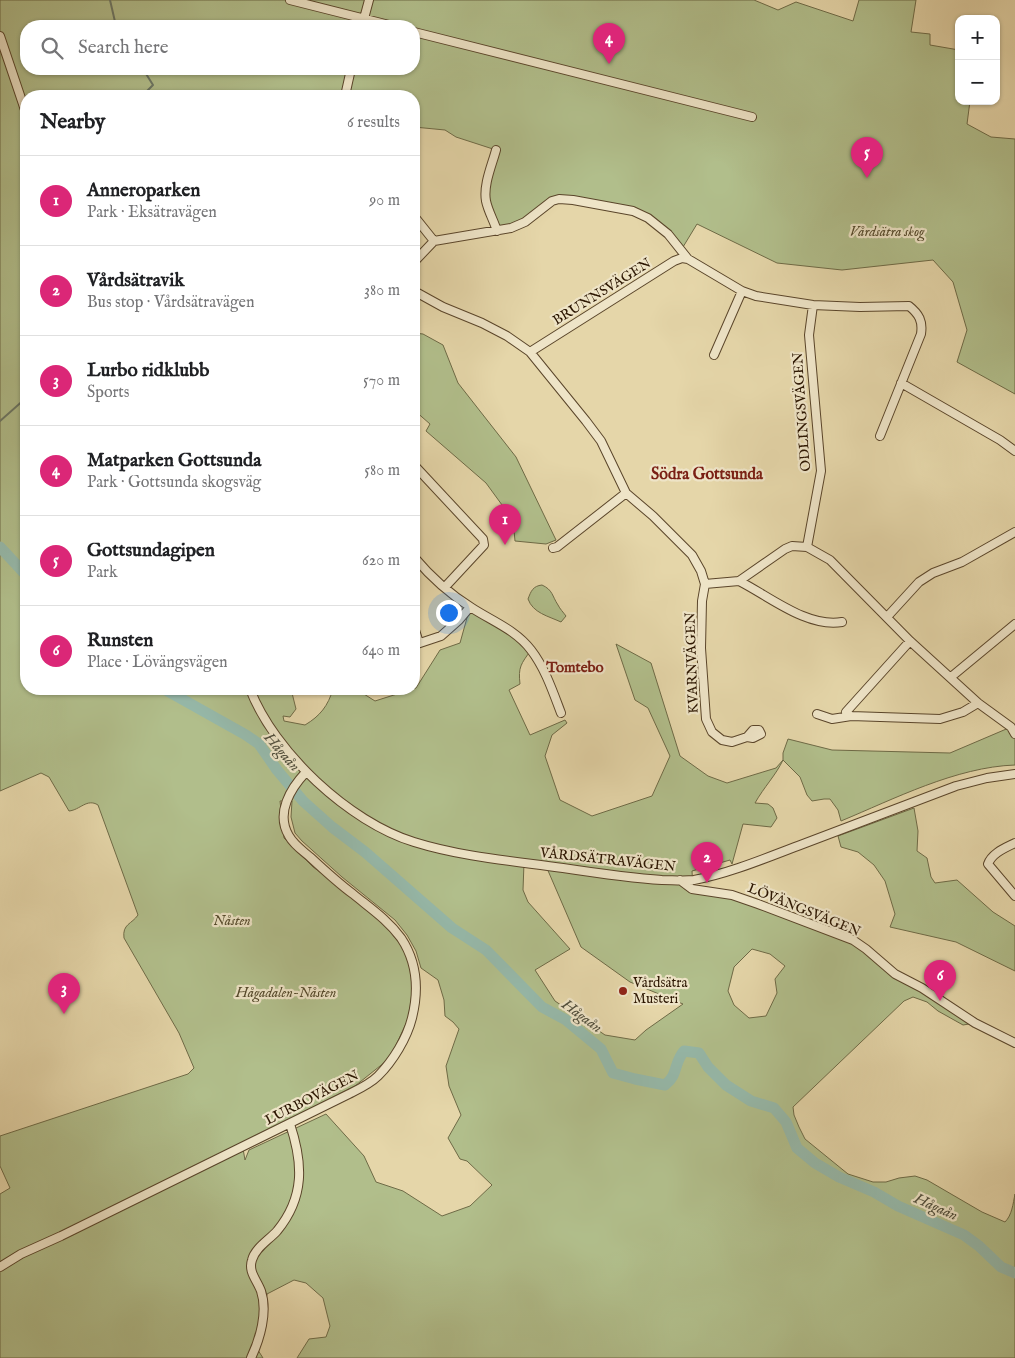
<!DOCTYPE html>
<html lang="en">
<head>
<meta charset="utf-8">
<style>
	body { margin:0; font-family:"IM FELL English",serif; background:#f6f6f6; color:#202124 }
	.controls { position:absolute; right:15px; top:15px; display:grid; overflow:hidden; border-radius:10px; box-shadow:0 1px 4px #0004 }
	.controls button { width:45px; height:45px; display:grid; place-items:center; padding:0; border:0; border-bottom:1px solid #e0e0e0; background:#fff; color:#202124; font:25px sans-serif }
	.you { position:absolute; left:448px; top:612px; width:18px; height:18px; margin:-12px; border:4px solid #fff; border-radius:50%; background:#1a73e8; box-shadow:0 0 0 8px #1a73e833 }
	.badge { display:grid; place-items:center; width:32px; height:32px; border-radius:50%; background:#db2777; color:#fff; font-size:16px; font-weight:700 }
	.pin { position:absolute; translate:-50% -41px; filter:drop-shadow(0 1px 2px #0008) }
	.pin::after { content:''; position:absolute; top:26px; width:18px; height:15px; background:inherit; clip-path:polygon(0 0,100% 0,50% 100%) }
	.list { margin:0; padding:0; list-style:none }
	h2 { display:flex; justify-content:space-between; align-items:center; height:65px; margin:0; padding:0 20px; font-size:21px }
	h2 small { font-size:16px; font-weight:400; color:#757577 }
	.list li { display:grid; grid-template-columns:32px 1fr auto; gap:15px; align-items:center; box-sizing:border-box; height:90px; padding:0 20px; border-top:1px solid #e0e0e0 }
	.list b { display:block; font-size:19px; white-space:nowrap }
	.list p { margin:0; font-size:16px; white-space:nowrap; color:#757577 }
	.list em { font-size:16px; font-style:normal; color:#757577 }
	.icon { flex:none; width:28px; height:28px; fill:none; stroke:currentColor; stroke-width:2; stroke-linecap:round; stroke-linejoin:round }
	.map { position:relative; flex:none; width:1015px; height:1358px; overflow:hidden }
	.search { position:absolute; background:#fff; box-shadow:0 1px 4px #0004; left:20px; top:20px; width:400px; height:55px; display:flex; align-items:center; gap:12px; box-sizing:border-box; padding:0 18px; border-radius:20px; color:#757577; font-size:19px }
	.panel { position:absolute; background:#fff; box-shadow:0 1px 4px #0004; left:20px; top:90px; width:400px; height:605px; border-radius:20px }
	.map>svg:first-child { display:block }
</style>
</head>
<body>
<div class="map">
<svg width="1015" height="1358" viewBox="0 0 1015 1358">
	<rect width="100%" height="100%" fill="#e5d6a9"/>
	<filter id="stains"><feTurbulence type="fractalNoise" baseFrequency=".004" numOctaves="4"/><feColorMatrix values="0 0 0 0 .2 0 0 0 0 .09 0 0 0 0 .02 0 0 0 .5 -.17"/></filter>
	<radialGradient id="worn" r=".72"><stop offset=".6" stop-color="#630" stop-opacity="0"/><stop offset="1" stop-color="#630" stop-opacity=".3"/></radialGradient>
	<path fill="#b1be8b" stroke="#6e6a46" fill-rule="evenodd" d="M 0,0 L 754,0 L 778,10 L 796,2 L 853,21 L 859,0 L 916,0 L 911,32 L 930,34 L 930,45 L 959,50 L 959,101 L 970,101 L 967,124 L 991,137 L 1015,139 L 1015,394 L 957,362 L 967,330 L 953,282 L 933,260 L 842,270 L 777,263 L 697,224 L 683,247 L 642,215 L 559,199 L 525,222 L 497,231 L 487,202 L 496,150 L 456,137 L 445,130 L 414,127 L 414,96 L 26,96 L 26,689 L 291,689 L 296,709 L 290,717 L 283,716 L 284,721 L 305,725 C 320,716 328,706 333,689 L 356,689 L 375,701 L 416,688 L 440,650 L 460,643 L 470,607 L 531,650 C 521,664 518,667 520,684 L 509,690 L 530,735 L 565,720 L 567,723 L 552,735 L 545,756 L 560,800 L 592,816 L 652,796 L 670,756 L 648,708 L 635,700 L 616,644 L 651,663 L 680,756 L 708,776 L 727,783 L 776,768 L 783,760 L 783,753 L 788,739 L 832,750 L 950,753 L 1011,727 L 1015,734 L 1015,765 C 956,767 894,799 841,821 L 838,810 L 830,799 L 824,799 L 812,801 L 807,795 L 800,777 L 783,760 C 776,775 764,787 755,803 L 768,804 L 773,808 L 777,818 L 771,827 L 743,824 L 732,864 L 730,860 L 692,871 L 693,889 L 732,895 L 853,940 L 895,974 L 975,1023 L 963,1025 L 938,1011 L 927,1002 L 913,997 L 904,1001 L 793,1107 L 794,1115 L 799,1127 L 805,1139 L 848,1174 L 873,1182 L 886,1182 L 899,1178 L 915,1176 L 927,1180 L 982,1212 L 1005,1222 C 1012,1215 1013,1204 1015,1194 L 1015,1358 L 297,1358 L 309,1339 L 326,1337 L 330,1326 L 323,1298 L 306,1283 L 294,1280 L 267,1294 L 256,1347 L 263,1358 L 0,1358 L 0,1271 L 2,1270 L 0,1263 L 0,1194 L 10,1188 L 0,1166 L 0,1136 L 188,1074 L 194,1068 L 179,1033 L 124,938 C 122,924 132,924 138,915 L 98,805 C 87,798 80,810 69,811 L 49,777 L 41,773 L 0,791 ZM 26,26 L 414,26 L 414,69 L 26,69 ZM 280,801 L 292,801 L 291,817 L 295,833 L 302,841 L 342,877 L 395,920 L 407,935 L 416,951 L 421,968 L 438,980 L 444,1000 L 445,1016 L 453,1022 L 459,1029 L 446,1066 L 449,1086 L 461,1115 L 448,1138 L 460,1159 L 467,1161 L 492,1185 L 470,1206 L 442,1216 L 403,1191 L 376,1182 L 364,1156 L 326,1114 L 249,1150 L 245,1160 L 242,1143 L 355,1086 L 390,1058 L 410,1015 L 413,978 L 409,955 L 384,924 L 348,892 L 313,867 L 284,838 ZM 524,863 L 546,866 L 581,947 L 630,982 L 683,1004 L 646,1030 L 635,1040 L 605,1035 L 555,1001 L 535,970 L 570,949 L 528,902 L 523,890 ZM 752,949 L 770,954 L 785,966 L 775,979 L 777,993 L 766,1016 L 749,1018 L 734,1005 L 728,991 L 734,967 Z
		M 414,333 L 423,334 L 443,345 L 458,383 L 516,457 L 556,540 L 546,544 L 515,541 L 513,520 L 486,483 L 426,431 L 430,424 L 414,410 Z
		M 542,585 C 553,590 552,596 558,605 C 560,609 563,612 566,616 L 561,622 C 548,616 533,613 528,599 C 531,591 533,586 542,585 Z
		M 914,808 L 918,831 L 917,851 L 927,858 L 931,877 L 935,883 L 957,880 L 993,912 L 1015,926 L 1015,971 L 956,942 L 890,927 L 895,914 L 885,881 L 874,865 L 858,852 L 841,847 L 838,836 Z"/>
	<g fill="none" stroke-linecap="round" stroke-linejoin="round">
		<path stroke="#6b7766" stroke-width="2" d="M 110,0 L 116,26
			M 142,96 L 153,85 L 143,69
			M 0,421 L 26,398"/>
		<path stroke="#96b9aa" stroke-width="11" d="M 0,547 L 26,575
			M 164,689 L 246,735 L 259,744 L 277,770 L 303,801 L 332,827 L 365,852 L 452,928 L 486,950 L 542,1007 L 566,1020 L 601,1049 L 613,1073 L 635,1079 L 665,1085 C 679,1074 673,1064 684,1051 L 699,1053 L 708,1067 L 726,1085 L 751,1101 L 774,1108 L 786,1122 L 797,1148 L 815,1163 L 839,1177 L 874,1192 L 898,1206 L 964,1235 L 979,1246 L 1001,1267 L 1015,1273"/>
		<g stroke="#5a452a" stroke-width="10">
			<path id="minor" d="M 290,0 L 393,26
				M 362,26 L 369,0
				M 414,32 L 752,117
				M 0,36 L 26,113
				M 345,96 L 351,69
				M 496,150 C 492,165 483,185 486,201 C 488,211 494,221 497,231
				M 414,216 L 434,241
				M 414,262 L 434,241 L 511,228 L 525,222 L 552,201 L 559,199 L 573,200 L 633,211 L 648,218 L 668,234 L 688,259 L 742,291 L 756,296 L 813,305 L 860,307 L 909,306 C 919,314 923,321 921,334 L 880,436
				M 414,291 L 443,307 L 482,323 L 507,336 L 530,352 L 586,421 L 601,441 L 626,493 L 653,516 L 692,555 L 701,571 L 705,584 L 702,601 L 701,648 L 706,719 L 712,732 L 722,740 L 732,742 L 747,737 L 753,730 L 759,730 L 761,734 L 753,738 L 747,737
				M 530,352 L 674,261 L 682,258 L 688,259
				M 714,355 L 742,291
				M 901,383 L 1000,440 L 1015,451
				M 414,465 L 483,539 L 484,545 L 445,587
				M 807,547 L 821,471 L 809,335 L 813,305
				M 553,548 L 557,547 L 626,493
				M 414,557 C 430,576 451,595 472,608 C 492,621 516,630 531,650 C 545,668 553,692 561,713
				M 739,581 C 769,596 807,628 842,622
				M 705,584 L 739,581 L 785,549 L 792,546 L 807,547 L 830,560 L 910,641 L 978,703 L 1011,727 L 1015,734
				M 887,617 L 919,582 L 933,573 L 962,562 L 1015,532
				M 414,627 L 419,643
				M 414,645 L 441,636 L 459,620 L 470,607
				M 951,677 L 1015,624
				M 250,689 C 274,752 349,822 414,842 C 462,857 513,861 563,868 C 596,873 629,878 662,880 C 672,880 683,881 694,880 C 731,873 768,857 803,844 C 854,825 905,805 956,786 L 987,778 L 1015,774
				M 817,714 L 832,719 L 851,716 L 940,719 L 963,712 L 978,703
				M 851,716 L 846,712 L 910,641
				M 1015,843 C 1005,848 992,853 988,864 L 1015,896
				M 680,880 L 692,889 L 732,895 L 758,904 L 853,940 L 866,949 L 895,974 L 922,988 L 975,1023 L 1015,1043
				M 0,1267 L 21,1254 L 61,1236 L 349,1094 C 359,1089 370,1084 378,1076 C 393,1061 407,1038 412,1018 C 419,990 417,962 401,938 C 388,920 370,908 353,894 C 338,883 324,870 310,857 C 303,851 294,845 289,836 C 275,813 291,788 306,772
				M 251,1358 C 260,1339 268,1312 261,1291 C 257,1280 248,1272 252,1260 C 255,1248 269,1240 277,1231 C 305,1197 303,1163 290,1124"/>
		</g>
		<use href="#minor" stroke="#eee4c7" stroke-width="8"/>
	</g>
	<circle fill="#8f2418" stroke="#eee4c7" stroke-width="2" cx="623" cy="991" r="5"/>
	<g text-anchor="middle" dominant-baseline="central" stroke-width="4.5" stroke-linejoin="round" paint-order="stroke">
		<g font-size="14" font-style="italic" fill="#53482a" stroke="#eee4c7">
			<text x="887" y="232">Vårdsätra skog</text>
			<text x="232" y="921">Nåsten</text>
			<text x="286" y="993">Hågadalen-Nåsten</text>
		</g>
		<g font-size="14" fill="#2b1500" stroke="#eee4c7">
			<text transform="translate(602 292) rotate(-32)">BRUNNSVÄGEN</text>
			<text transform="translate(802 412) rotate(-94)">ODLINGSVÄGEN</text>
			<text transform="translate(692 663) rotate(-92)">KVARNVÄGEN</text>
			<text transform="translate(608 860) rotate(6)">VÅRDSÄTRAVÄGEN</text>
			<text transform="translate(804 910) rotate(22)">LÖVÄNGSVÄGEN</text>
			<text transform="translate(312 1098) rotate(-27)">LURBOVÄGEN</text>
		</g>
		<g font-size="14" fill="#2b1500" stroke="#eee4c7" text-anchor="start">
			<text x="633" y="983">Vårdsätra<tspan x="633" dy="16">Musteri</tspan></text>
		</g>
		<g font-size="15" font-weight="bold" fill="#7a1f14" stroke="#eee4c7">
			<text x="575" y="667">Tomtebo</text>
		</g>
		<g font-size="15" font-style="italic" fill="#504e3c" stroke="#eee4c7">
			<text transform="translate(282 752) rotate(49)">Hågaån</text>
			<text transform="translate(582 1016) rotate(36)">Hågaån</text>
			<text transform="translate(936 1207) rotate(24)">Hågaån</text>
		</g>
		<g font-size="16" font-weight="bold" fill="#7a1f14" stroke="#eee4c7">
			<text x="707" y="475">Södra Gottsunda</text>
		</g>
	</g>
	<rect width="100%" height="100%" filter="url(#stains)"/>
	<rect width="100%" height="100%" fill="url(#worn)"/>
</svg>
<div class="controls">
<button>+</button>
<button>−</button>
</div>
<div class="you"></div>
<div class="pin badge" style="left:505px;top:545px">1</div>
<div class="pin badge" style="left:707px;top:883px">2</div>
<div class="pin badge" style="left:64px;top:1014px">3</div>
<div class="pin badge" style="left:609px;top:64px">4</div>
<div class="pin badge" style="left:867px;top:178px">5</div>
<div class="pin badge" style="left:940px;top:1001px">6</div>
<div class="search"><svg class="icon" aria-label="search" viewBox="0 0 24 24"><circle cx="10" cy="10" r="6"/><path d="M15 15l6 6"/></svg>Search here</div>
<section class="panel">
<h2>Nearby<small>6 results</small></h2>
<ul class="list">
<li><span class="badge">1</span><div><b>Anneroparken</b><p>Park · Eksätravägen</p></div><em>90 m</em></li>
<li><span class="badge">2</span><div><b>Vårdsätravik</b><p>Bus stop · Vårdsätravägen</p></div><em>380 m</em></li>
<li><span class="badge">3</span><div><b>Lurbo ridklubb</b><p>Sports</p></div><em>570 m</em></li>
<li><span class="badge">4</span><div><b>Matparken Gottsunda</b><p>Park · Gottsunda skogsväg</p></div><em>580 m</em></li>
<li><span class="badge">5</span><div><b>Gottsundagipen</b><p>Park</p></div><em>620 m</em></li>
<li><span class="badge">6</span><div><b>Runsten</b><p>Place · Lövängsvägen</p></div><em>640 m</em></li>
</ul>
</section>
</div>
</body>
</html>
